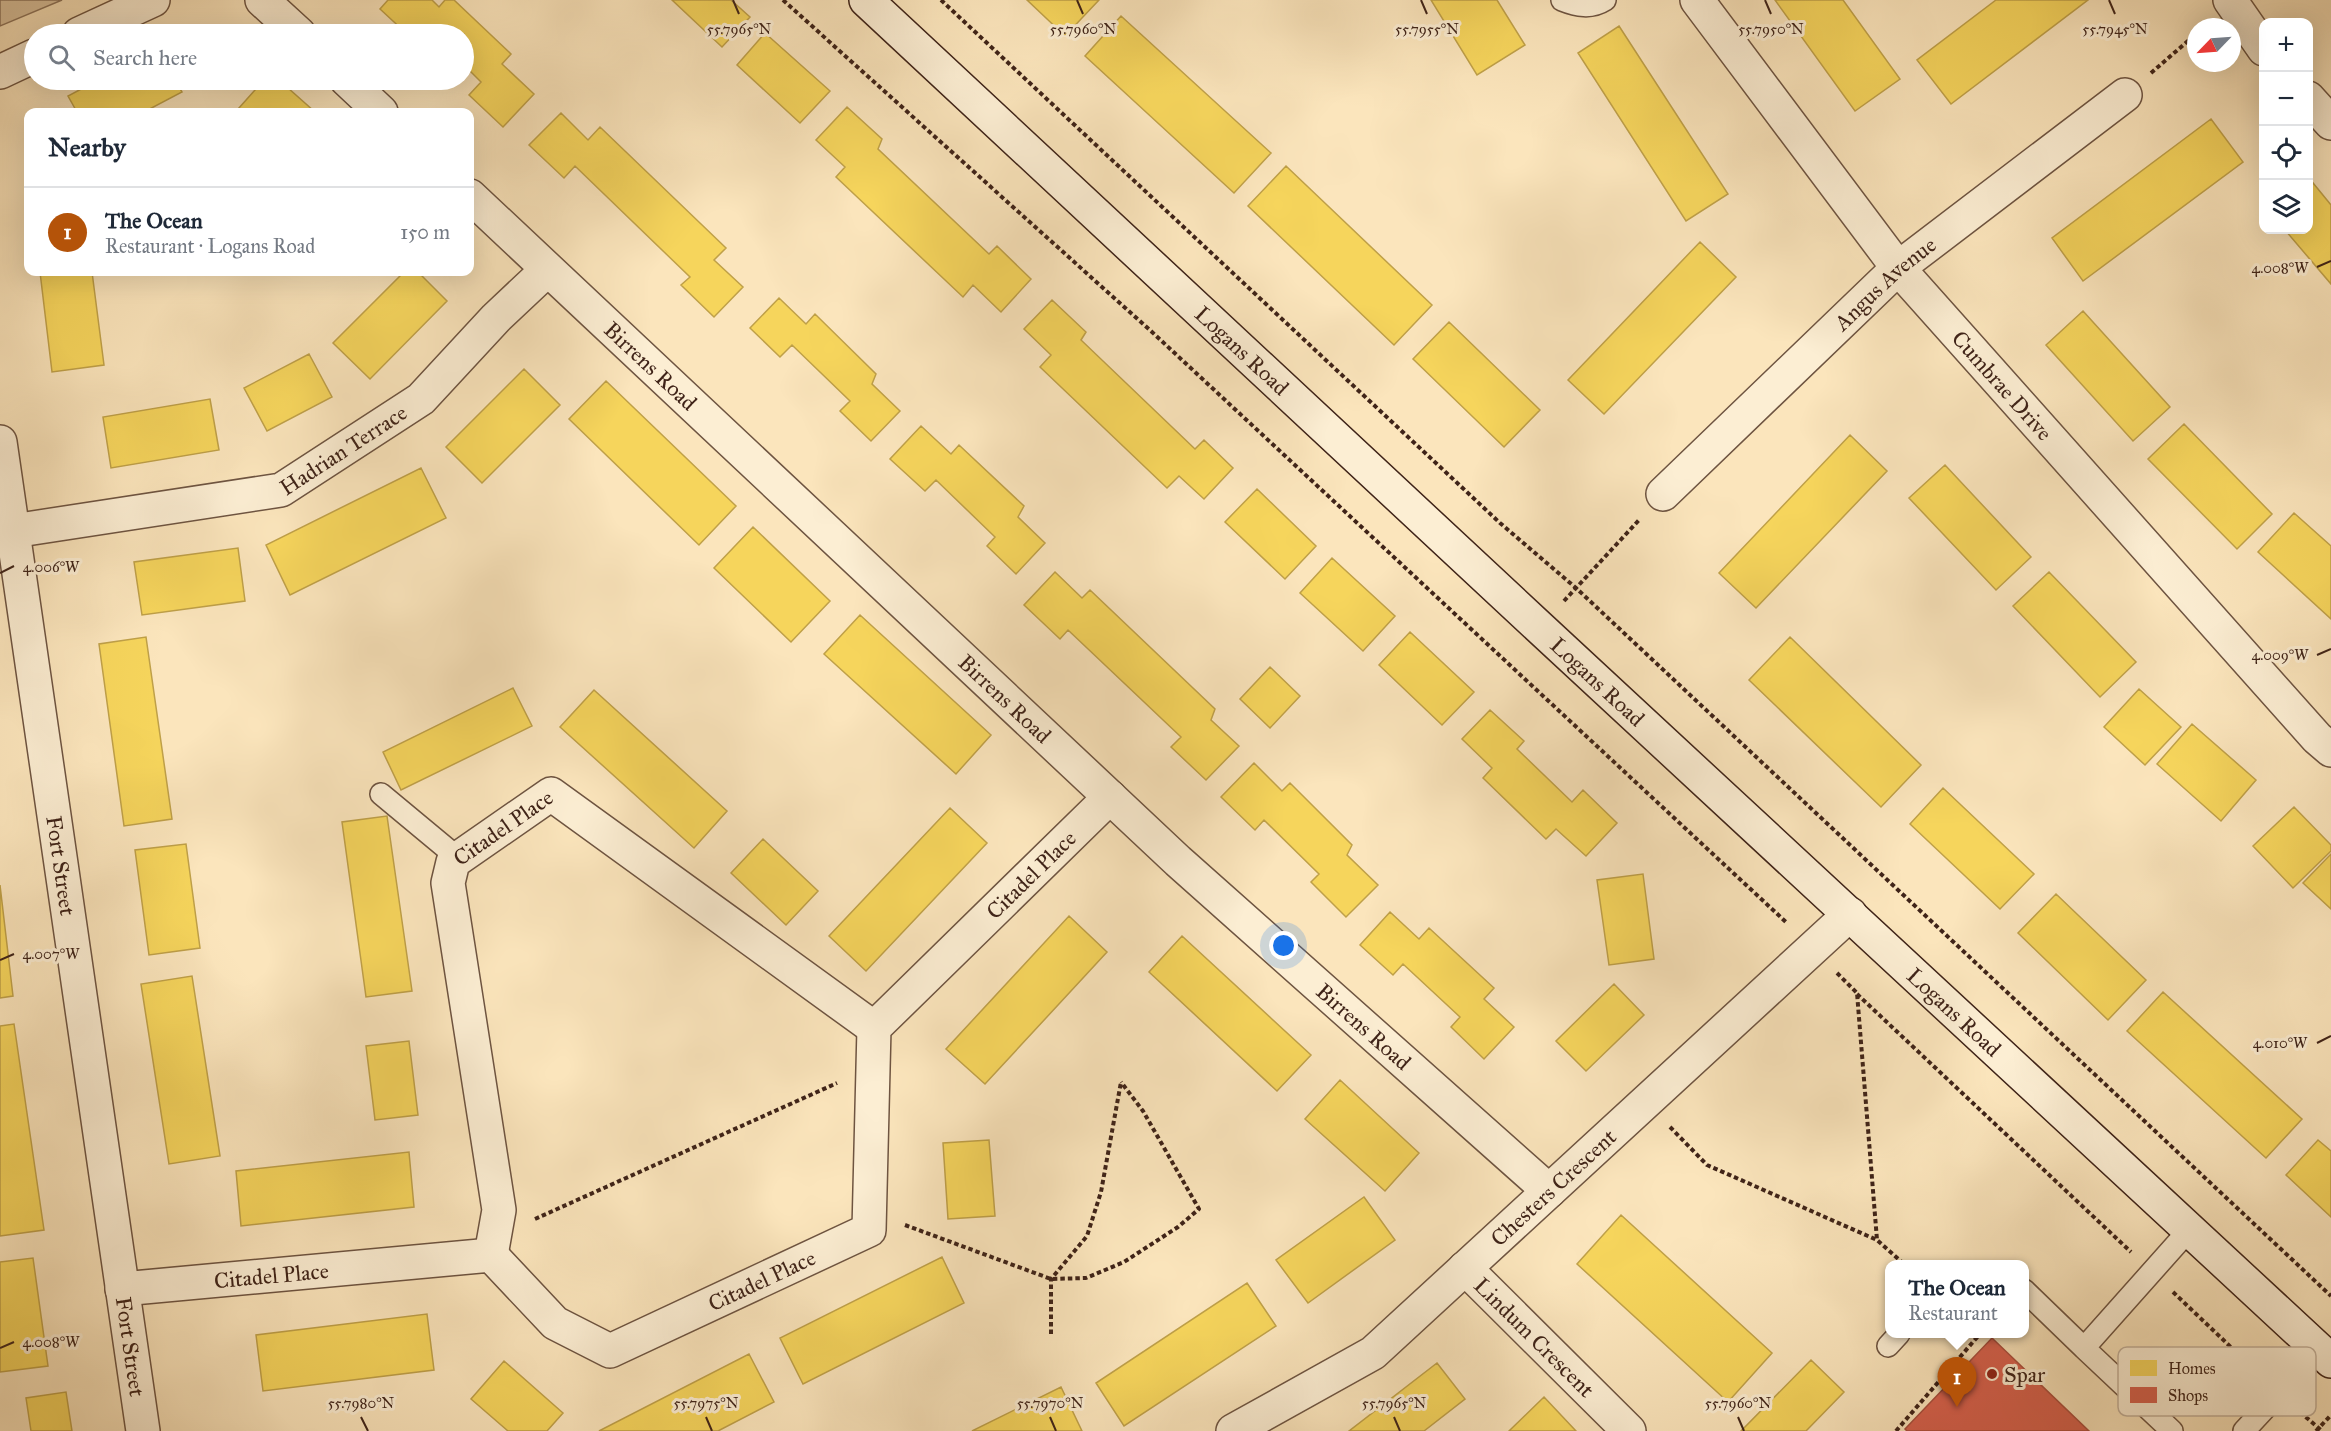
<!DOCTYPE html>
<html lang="en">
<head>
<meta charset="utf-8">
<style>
	body { margin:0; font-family:"IM FELL Great Primer",serif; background:#f2f2f3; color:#1f2937 }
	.controls { position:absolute; right:18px; top:18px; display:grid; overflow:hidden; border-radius:12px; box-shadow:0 6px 24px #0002 }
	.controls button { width:54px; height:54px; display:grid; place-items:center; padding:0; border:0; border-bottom:2px solid #e0e1e3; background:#fff; color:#1f2937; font:30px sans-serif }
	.compass { position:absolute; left:2187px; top:18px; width:54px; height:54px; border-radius:50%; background:#fff; box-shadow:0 6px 24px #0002; rotate:245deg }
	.you { position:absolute; left:1284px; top:946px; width:21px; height:21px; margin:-15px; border:4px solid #fff; border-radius:50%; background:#1a73e8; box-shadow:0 0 0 9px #1a73e833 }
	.badge { display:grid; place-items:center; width:39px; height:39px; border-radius:50%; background:#b45309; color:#fff; font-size:20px; font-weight:700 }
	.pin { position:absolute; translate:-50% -50px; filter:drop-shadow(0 2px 3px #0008) }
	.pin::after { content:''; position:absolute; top:32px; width:21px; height:18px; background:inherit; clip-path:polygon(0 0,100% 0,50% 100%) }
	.popup { position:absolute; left:1885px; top:1260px; width:144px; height:78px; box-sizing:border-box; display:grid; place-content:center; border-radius:12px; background:#fff; filter:drop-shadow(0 2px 4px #0005); font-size:20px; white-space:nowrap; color:#747a83 }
	.popup b { font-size:22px; color:#1f2937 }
	.popup::after { content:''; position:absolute; left:50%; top:100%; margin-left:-12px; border:12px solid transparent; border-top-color:#fff }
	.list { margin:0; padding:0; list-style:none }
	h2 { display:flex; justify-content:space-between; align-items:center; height:78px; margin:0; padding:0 24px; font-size:26px }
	h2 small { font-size:20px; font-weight:400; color:#747a83 }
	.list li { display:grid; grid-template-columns:39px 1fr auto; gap:18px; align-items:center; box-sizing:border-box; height:90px; padding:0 24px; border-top:2px solid #e0e1e3 }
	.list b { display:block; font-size:22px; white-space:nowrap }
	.list p { margin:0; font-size:20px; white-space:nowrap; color:#747a83 }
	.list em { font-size:20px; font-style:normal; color:#747a83 }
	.icon { flex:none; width:33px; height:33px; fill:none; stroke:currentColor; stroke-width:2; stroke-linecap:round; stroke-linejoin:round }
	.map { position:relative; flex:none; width:2331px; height:1431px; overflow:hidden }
	.search { position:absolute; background:#fff; box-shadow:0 6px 24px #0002; left:24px; top:24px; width:450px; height:66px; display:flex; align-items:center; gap:15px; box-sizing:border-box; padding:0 21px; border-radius:33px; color:#747a83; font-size:22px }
	.panel { position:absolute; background:#fff; box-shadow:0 6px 24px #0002; left:24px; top:108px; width:450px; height:168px; border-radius:12px }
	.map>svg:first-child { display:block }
</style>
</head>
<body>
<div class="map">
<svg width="2331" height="1431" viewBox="0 0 2331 1431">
	<rect width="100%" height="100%" fill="#fbe5bc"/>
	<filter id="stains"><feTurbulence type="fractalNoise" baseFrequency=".00333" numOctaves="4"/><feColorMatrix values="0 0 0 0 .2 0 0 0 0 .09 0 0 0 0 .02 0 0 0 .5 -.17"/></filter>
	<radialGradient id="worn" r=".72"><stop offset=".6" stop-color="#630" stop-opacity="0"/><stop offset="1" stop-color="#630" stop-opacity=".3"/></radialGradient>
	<path fill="#dbc4a0" stroke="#8d745c" stroke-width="1.5" d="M 0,0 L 62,0 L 0,26 Z"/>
	<path fill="#f6d55c" stroke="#bfa048" stroke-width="1.5" d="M 388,0 L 432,0 L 439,7 L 445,0 L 454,0 L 511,54 L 502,64 L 534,94 L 503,127 L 469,95 L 481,82 L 464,65 L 464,34 L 431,34 L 425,28 L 419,34 L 407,34 L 380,9 Z
		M 672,0 L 731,0 L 750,17 L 722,47 Z
		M 1027,0 L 1099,0 L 1065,36 Z
		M 1431,0 L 1497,0 L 1525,45 L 1477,75 Z
		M 1775,0 L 1843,0 L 1900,79 L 1855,111 Z
		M 1996,0 L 2088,0 L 1951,104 L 1917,60 Z
		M 1121,16 L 1271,153 L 1234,193 L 1085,56 Z
		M 1619,26 L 1728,194 L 1686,221 L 1578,53 Z
		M 765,33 L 830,91 L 800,123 L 737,65 Z
		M 98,80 L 175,80 L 182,92 L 144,112 L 77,112 L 68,96 Z
		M 264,80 L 279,80 L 315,112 L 244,112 L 239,108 Z
		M 847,107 L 882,139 L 878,149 L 989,254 L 997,246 L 1031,279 L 1001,312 L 973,285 L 963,297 L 836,177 L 845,167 L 816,140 Z
		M 561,113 L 588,140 L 600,127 L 726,248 L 714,260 L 743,287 L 714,317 L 681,285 L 690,277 L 575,166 L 564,178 L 529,145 Z
		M 2211,119 L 2243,162 L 2083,281 L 2052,238 Z
		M 1286,166 L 1432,305 L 1394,345 L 1248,206 Z
		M 2309,178 L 2331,205 L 2331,284 L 2285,230 L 2308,230 Z
		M 1700,242 L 1736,277 L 1604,414 L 1568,380 Z
		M 40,272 L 92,272 L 104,365 L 52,372 Z
		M 404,272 L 418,272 L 447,301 L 370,379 L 333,343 Z
		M 779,298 L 806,324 L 815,314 L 876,374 L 872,384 L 900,411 L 871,441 L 840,411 L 850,401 L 792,345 L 780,357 L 750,328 Z
		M 1052,300 L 1086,332 L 1081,340 L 1195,449 L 1204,440 L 1233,468 L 1204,499 L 1179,476 L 1167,488 L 1040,367 L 1051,355 L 1024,329 Z
		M 2083,311 L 2170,407 L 2133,441 L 2046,345 Z
		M 1449,322 L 1540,410 L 1504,447 L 1413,359 Z
		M 309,354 L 332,397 L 267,431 L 244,388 Z
		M 524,369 L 560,405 L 482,483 L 446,447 Z
		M 606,381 L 736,506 L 699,545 L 569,419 Z
		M 210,399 L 219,450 L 111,468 L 103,417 Z
		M 2184,424 L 2272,514 L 2237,549 L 2148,459 Z
		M 921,426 L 951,454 L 959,445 L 1024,506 L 1018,517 L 1045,543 L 1016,574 L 987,546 L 995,537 L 936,480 L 925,491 L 890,459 Z
		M 1850,435 L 1887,471 L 1756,608 L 1719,573 Z
		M 1945,465 L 2031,557 L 1996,590 L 1909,498 Z
		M 421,468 L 446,518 L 290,595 L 266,545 Z
		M 1257,489 L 1316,546 L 1285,579 L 1225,522 Z
		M 2294,513 L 2331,546 L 2331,619 L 2258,552 Z
		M 753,527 L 830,601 L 791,642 L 714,568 Z
		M 238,548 L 245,601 L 142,615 L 134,562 Z
		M 1332,558 L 1395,616 L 1363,651 L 1300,593 Z
		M 1055,572 L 1082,598 L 1090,590 L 1215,709 L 1211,720 L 1239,746 L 1206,780 L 1171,747 L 1181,737 L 1068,630 L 1060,639 L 1024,605 Z
		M 2049,572 L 2136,662 L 2100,697 L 2013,606 Z
		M 860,615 L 991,735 L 956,774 L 824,654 Z
		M 1410,632 L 1474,692 L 1442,725 L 1379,665 Z
		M 146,637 L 172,819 L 124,826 L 99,644 Z
		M 1790,637 L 1921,765 L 1881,807 L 1749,680 Z
		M 1270,667 L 1300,696 L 1270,728 L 1240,699 Z
		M 513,688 L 532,726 L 401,790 L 383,752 Z
		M 2139,689 L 2181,727 L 2145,765 L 2104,727 Z
		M 594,690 L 727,811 L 694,848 L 560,727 Z
		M 1490,710 L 1524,741 L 1517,749 L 1572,802 L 1583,790 L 1617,823 L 1586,856 L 1556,829 L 1546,839 L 1483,778 L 1492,768 L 1462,739 Z
		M 2192,724 L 2256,780 L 2221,821 L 2157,764 Z
		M 1254,763 L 1282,791 L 1290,783 L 1352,845 L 1347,855 L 1378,885 L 1346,917 L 1311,882 L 1319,874 L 1264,820 L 1255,830 L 1221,797 Z
		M 1943,788 L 2034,874 L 2000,909 L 1910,824 Z
		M 2294,807 L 2331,845 L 2331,851 L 2293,888 L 2253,846 Z
		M 950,808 L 987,843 L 866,971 L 829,936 Z
		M 387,816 L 412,991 L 366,997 L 342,822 Z
		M 763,839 L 818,891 L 786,925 L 731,873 Z
		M 186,844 L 200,948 L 149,955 L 135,850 Z
		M 2331,854 L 2331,909 L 2303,883 Z
		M 1643,874 L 1654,959 L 1609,965 L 1597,880 Z
		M 0,885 L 13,996 L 0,998 Z
		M 2056,894 L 2146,980 L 2108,1020 L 2018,933 Z
		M 1390,912 L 1419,939 L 1429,928 L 1494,988 L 1484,999 L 1514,1027 L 1484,1059 L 1451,1027 L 1460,1017 L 1403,964 L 1393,975 L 1360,945 Z
		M 1069,916 L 1107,952 L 985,1084 L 946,1049 Z
		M 1182,936 L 1311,1055 L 1277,1091 L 1149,972 Z
		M 192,976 L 220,1156 L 169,1164 L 141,984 Z
		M 1614,984 L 1644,1015 L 1586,1071 L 1556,1041 Z
		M 2163,992 L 2302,1119 L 2266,1158 L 2127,1031 Z
		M 14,1024 L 44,1230 L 0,1236 L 0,1026 Z
		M 409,1041 L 418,1115 L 375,1120 L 366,1046 Z
		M 1340,1080 L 1419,1153 L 1385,1191 L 1305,1119 Z
		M 989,1140 L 995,1216 L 948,1219 L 943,1143 Z
		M 2318,1140 L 2331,1151 L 2331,1217 L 2286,1175 Z
		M 409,1152 L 414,1207 L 241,1226 L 236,1171 Z
		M 1364,1197 L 1395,1240 L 1308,1303 L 1276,1260 Z
		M 1621,1215 L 1772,1353 L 1728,1402 L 1577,1264 Z
		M 942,1257 L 964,1303 L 803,1384 L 780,1338 Z
		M 33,1258 L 48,1366 L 0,1372 L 0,1262 Z
		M 1247,1283 L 1276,1326 L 1124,1426 L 1096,1383 Z
		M 427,1314 L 434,1370 L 263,1391 L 256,1335 Z
		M 749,1354 L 774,1402 L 718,1431 L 599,1431 Z
		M 1811,1360 L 1844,1392 L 1806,1431 L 1741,1431 Z
		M 504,1361 L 563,1413 L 547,1431 L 508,1431 L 471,1399 Z
		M 1437,1363 L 1465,1399 L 1424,1431 L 1349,1431 Z
		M 1061,1387 L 1082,1431 L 972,1431 Z
		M 66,1392 L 72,1431 L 31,1431 L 26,1398 Z
		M 1544,1397 L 1576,1431 L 1509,1431 Z"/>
	<path fill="#d6604d" stroke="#a94e3d" stroke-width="1.5" d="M 1992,1338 L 2089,1431 L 1907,1431 L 1905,1429 Z"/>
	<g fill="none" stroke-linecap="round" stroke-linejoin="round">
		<g stroke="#6e5441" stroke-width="24">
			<path id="lane" d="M 1562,0 C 1577,6 1591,9 1605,0
				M 381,794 L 458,858
				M 2024,1290 L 2084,1348
				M 1888,1346 L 1899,1334
				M 2172,1431 L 2084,1348 L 2189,1230
				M 2244,1431 L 2319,1350"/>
		</g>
		<g stroke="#6e5441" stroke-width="36">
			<g id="street">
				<path d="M 262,0 L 299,34"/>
				<path id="s1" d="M 1697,0 L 1898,268 L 2317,738 L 2331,750"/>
				<path d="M 2230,0 L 2264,49"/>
				<path d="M 79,34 L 153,0"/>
				<path d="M 0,72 L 34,56"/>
				<path d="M 347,80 L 381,112"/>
				<path d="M 2308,98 L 2331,123"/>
				<path id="s2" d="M 470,196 L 1178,861 L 1549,1191"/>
				<path id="s3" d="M 0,442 L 143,1431"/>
				<path id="s4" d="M 1663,494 L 1898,268 L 2125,95"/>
				<path id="s5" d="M 13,531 L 281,490 L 421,399 L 496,318 L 547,270"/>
				<path id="s6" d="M 491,1255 L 499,1210 L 448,883 L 453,862 L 551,794 L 874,1028"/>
				<path id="s7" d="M 1465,1268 L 1629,1431"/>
				<path id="s8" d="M 122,1289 L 491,1255 L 555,1323 L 610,1351 L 869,1230 L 874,1028 L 1110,797"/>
				<path id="s9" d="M 1233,1431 L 1373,1353 L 1850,914"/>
			</g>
		</g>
		<g stroke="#3f2318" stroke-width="36">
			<g id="secondary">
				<path id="s10" d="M 866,0 L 1539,627 L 2331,1361"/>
			</g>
		</g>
		<path stroke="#3f2318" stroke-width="4" stroke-dasharray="4.5 3" stroke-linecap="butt" d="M 783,0 L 1152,332 L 1787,923
			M 941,0 L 1500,523 L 1576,588 L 2331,1296
			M 2151,73 L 2196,34
			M 1564,601 L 1640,519
			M 1837,973 L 1857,993 L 1877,1240
			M 1857,994 L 2131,1252
			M 1670,1127 L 1707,1165 L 1877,1240 L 1904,1264
			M 535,1219 L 837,1083
			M 905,1225 L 1051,1279 L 1086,1278 L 1124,1262 L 1178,1227 L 1199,1209 L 1143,1111 L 1121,1082
			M 2173,1292 L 2257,1372
			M 1051,1334 L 1051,1279 L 1087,1236 L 1101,1192 L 1121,1082
			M 2300,1412 L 2322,1431
			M 1896,1431 L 1979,1335 L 1977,1334
			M 2316,1431 L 2331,1415"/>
		<use href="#lane" stroke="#fceed3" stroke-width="21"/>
		<use href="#street" stroke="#fceed3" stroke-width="33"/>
		<use href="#secondary" stroke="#fceed3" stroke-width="33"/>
	</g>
	<path fill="none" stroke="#3f2318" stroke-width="2" d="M 733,0 L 739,14M 1077,0 L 1083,14M 1421,0 L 1427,14M 1765,0 L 1771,14M 2109,0 L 2115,14M 2317,267 L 2331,261M 0,573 L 14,566M 2317,655 L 2331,649M 0,960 L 14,954M 2317,1043 L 2331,1036M 0,1348 L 14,1342M 361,1417 L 368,1431M 706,1417 L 712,1431M 1050,1417 L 1056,1431M 1394,1417 L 1400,1431M 1738,1417 L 1744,1431"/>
	<circle fill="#8f2418" stroke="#fceed3" stroke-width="2" cx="1992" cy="1374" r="6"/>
	<g text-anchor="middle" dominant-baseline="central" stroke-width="6" stroke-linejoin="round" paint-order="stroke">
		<g font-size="22" fill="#3f2318" stroke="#fceed3">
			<text stroke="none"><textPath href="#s4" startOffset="306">Angus Avenue</textPath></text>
			<text stroke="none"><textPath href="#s10" startOffset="514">Logans Road</textPath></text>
			<text stroke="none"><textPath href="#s2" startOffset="248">Birrens Road</textPath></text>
			<text stroke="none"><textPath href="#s1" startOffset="492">Cumbrae Drive</textPath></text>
			<text stroke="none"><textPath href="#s5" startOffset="345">Hadrian Terrace</textPath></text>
			<text stroke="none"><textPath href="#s10" startOffset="1000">Logans Road</textPath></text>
			<text stroke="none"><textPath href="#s2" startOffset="734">Birrens Road</textPath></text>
			<text stroke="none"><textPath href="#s6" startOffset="459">Citadel Place</textPath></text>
			<text stroke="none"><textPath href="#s3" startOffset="428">Fort Street</textPath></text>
			<text stroke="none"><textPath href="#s8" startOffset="1233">Citadel Place</textPath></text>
			<text stroke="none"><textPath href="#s10" startOffset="1486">Logans Road</textPath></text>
			<text stroke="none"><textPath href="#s2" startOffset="1220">Birrens Road</textPath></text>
			<text stroke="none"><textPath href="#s9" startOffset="405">Chesters Crescent</textPath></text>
			<text stroke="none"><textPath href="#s8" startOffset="150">Citadel Place</textPath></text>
			<text stroke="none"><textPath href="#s8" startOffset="693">Citadel Place</textPath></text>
			<text stroke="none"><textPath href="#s7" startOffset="98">Lindum Crescent</textPath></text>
			<text stroke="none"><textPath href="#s3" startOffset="914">Fort Street</textPath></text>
		</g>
		<g font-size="22" fill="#3f2318" stroke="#fceed3" text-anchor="start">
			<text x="2004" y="1374">Spar</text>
		</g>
	</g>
	<rect x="2118" y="1347" width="198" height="69" rx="9" fill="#fceed3" stroke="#c3b19b" stroke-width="1.5"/>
	<rect x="2130" y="1360" width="27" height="16" fill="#f6d55c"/>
	<rect x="2130" y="1387" width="27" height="16" fill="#d6604d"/>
	<g font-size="16" fill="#3f2318">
		<text x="2168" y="1374">Homes</text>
		<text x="2168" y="1401">Shops</text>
	</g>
	<g font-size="15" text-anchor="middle" fill="#3f2318" stroke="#fceed3" stroke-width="6" stroke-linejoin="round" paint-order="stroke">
		<text x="739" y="34">55.7965°N</text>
		<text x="1083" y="34">55.7960°N</text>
		<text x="1427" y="34">55.7955°N</text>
		<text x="1771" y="34">55.7950°N</text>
		<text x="2115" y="34">55.7945°N</text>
		<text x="2280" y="273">4.008°W</text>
		<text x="51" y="572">4.006°W</text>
		<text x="2280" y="660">4.009°W</text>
		<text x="51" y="959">4.007°W</text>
		<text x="2280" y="1048">4.010°W</text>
		<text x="51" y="1347">4.008°W</text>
		<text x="361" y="1408">55.7980°N</text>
		<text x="706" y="1408">55.7975°N</text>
		<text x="1050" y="1408">55.7970°N</text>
		<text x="1394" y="1408">55.7965°N</text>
		<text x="1738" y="1408">55.7960°N</text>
	</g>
	<rect width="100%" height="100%" filter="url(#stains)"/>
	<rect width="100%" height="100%" fill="url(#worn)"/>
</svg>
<div class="controls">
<button>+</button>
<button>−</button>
<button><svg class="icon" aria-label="locate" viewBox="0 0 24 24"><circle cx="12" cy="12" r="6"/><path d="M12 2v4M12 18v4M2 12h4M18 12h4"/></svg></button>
<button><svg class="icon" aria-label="layers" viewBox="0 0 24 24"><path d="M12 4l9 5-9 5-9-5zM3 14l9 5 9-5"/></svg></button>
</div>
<svg class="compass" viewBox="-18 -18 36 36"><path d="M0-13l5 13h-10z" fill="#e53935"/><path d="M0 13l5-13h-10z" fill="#747a83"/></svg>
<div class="you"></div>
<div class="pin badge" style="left:1957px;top:1407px">1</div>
<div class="popup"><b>The Ocean</b>Restaurant</div>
<div class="search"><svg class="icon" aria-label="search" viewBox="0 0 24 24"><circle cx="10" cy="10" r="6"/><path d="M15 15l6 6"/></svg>Search here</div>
<section class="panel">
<h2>Nearby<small></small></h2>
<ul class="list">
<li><span class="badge">1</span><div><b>The Ocean</b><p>Restaurant · Logans Road</p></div><em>150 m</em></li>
</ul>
</section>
</div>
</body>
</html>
